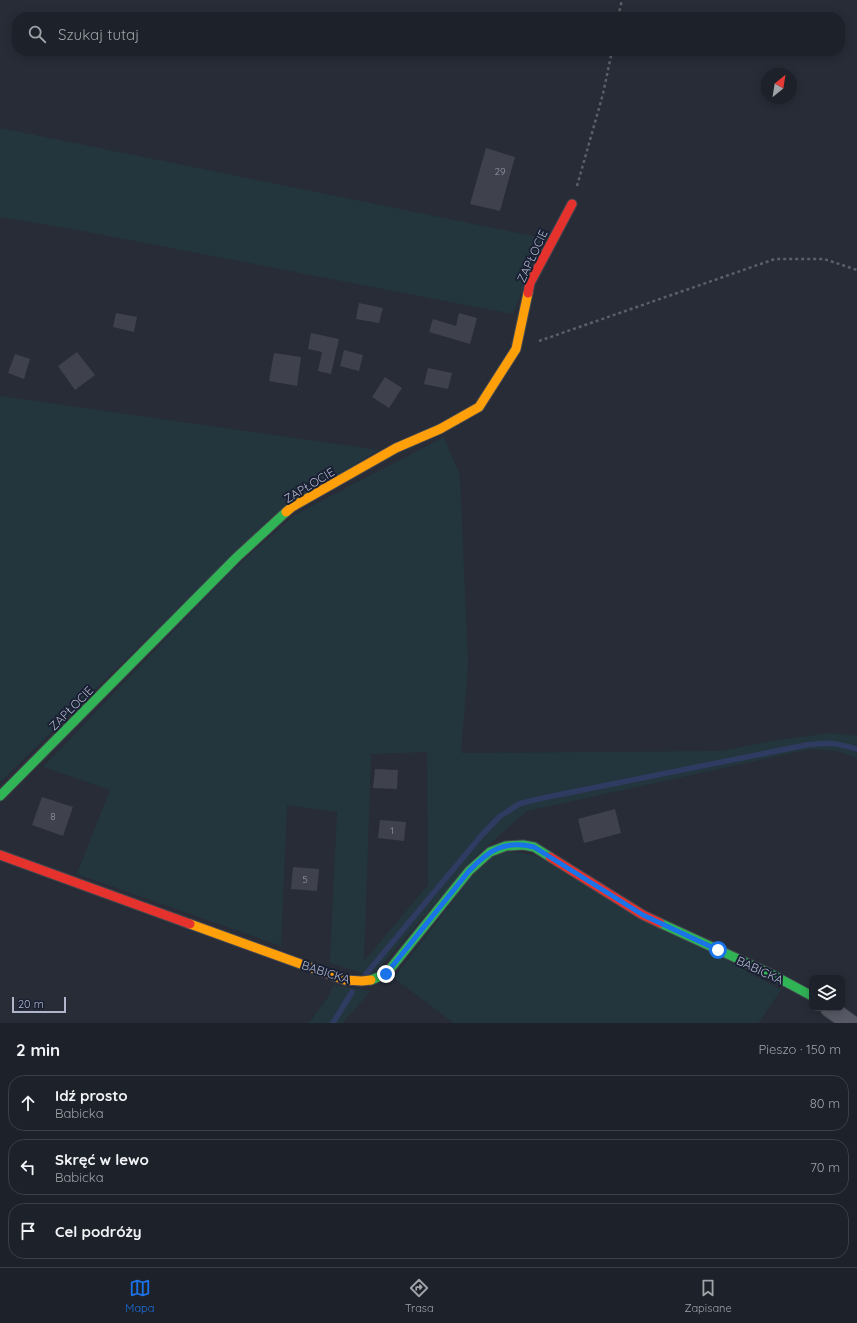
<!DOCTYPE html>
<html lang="pl">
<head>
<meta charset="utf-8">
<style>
	body { margin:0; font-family:Quicksand,sans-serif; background:#2a2e35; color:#f1f3f6 }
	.controls { position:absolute; right:12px; bottom:12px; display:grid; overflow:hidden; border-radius:8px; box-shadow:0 2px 10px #0003 }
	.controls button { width:36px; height:36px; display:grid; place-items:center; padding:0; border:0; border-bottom:1px solid #3b3e46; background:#1d2129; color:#f1f3f6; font:20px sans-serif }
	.compass { position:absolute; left:761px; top:68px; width:36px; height:36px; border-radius:50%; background:#1d2129; box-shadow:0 2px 10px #0003; rotate:30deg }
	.scale { position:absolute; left:12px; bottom:10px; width:54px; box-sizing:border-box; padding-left:4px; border:2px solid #b0b5c9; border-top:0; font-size:11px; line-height:14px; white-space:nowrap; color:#b0b5c9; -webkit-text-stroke:3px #1a2033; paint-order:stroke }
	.stop { position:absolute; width:12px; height:12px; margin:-9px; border:3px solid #1a73e8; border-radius:50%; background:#fff }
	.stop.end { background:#1a73e8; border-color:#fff; box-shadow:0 1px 4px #0008 }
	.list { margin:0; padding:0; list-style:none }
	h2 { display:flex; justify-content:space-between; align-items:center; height:52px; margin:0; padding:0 16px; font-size:17px }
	h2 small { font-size:13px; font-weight:400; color:#a0a3a8 }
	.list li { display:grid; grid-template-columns:26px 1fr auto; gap:12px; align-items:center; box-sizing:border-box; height:56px; margin:0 8px 8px; padding:0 8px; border:1px solid #3b3e46; border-radius:16px }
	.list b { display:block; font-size:15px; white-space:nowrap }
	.list p { margin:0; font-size:13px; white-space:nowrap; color:#a0a3a8 }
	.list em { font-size:13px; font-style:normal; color:#a0a3a8 }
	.icon { flex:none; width:22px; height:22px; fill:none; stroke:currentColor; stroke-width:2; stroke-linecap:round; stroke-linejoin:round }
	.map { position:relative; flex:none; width:857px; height:1023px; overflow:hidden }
	.search { position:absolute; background:#1d2129; box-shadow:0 2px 10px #0003; left:12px; right:12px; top:12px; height:44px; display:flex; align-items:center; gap:10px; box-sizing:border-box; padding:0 14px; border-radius:16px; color:#a0a3a8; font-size:15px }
	.sheet { height:244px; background:#1d2129 }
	nav { display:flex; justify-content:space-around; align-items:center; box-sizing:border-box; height:56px; border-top:1px solid #3b3e46; background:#1d2129; font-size:11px; color:#a0a3a8 }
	nav a { display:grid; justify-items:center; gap:2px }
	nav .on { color:#1a73e8 }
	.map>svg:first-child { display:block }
</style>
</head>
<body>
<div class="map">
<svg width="857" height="1023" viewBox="0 0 857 1023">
	<rect width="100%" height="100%" fill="#272c37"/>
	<path fill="#23363e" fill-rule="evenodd" d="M 0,128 L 543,238 L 513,314 L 78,230 L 0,217 Z
		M 0,396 L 379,450 L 275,514 L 0,782 Z
		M 444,437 L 460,476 L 468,665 L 461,753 L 722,751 L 772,741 L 830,733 L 857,736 L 857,758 L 837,751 L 810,749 L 527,811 L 478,854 L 372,976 L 330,963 L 337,812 L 287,805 L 281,946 L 77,874 L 110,790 L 43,767 L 230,572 L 296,514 ZM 427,752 L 428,885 L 364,961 L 371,754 Z
		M 509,851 L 534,855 L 781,990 L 758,1023 L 454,1023 L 394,978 L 485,859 Z
		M 333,985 L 371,991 L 342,1023 L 309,1023 L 328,997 Z"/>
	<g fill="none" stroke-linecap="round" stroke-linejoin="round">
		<path stroke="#303b61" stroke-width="5.5" d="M 366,974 L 481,836 L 499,817 L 519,804 L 538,799 L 806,745 C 827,742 836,743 857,749
			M 333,1023 L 352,992"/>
	</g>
	<path fill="#3f424d" d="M 486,148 L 515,157 L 500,211 L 470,204 Z
		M 359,303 L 383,308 L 379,323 L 356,319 Z
		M 116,313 L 137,317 L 134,332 L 113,327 Z
		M 459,313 L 477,318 L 470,344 L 429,332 L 433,319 L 456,326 Z
		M 311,333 L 339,339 L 331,374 L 318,371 L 322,352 L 308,349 Z
		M 344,350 L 363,355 L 359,371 L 340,366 Z
		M 77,352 L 95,375 L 75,390 L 58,366 Z
		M 274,353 L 301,357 L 297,386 L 269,381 Z
		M 15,354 L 30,359 L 24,379 L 8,373 Z
		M 428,368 L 452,373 L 448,389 L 424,384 Z
		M 385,377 L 402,388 L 389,408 L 372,397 Z
		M 375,769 L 398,770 L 397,789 L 373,788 Z
		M 42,797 L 73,807 L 63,836 L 32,825 Z
		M 615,809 L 621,833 L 584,843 L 578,819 Z
		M 380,820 L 406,822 L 404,841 L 378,838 Z
		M 293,867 L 319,869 L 317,891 L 291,889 Z"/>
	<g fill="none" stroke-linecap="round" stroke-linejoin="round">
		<g stroke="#444750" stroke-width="19">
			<path id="street" d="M 829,1008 L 850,1023"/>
		</g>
		<g stroke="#444750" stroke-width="11">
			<path id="fast" d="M 0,796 L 237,557 L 286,512
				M 660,923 L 773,975 L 812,996
				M 371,980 L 386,974 L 469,871 L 490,852 L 506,846 L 523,845 L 534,847 L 550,857"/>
		</g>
		<g stroke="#444750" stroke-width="11">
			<path id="slow" d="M 286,512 L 292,507 L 396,448 L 440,429 L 479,407 L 516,349 L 528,293
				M 190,924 L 345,980 L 362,981 L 371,980"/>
		</g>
		<g stroke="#444750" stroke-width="11">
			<path id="jam" d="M 528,293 L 530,283 L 572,204
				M 0,855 L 190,924
				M 550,857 L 643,915 L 660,923"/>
		</g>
		<path stroke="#5a5f68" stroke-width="2.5" stroke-dasharray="3 3" stroke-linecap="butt" d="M 618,17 L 622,0
			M 577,186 L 603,94 L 612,51
			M 539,341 L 775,259 L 824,259 L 857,270"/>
		<use href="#street" stroke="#575a65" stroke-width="17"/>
		<use href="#fast" stroke="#30b455" stroke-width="9"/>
		<use href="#slow" stroke="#ff9f0a" stroke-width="9"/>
		<use href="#jam" stroke="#e5322d" stroke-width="9"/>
	</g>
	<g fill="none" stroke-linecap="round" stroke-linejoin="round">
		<path stroke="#1a73e8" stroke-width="5" d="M 386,974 L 469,871 C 489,850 504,840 534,847 L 643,915 L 718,950"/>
	</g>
	<g text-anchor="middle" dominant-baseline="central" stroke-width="4" stroke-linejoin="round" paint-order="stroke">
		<g font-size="10" fill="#9498aa">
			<text x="500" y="171">29</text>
			<text x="53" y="816">8</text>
			<text x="392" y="830">1</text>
			<text x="305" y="879">5</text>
		</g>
		<g font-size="12" fill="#b0b5c9" stroke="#1a2033">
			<text transform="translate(532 256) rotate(-65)">ZAPŁOCIE</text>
			<text transform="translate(309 485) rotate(-31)">ZAPŁOCIE</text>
			<text transform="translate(71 708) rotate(-45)">ZAPŁOCIE</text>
			<text transform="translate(760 970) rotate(25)">BABICKA</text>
			<text transform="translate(326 972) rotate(18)">BABICKA</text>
		</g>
	</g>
</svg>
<div class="controls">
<button><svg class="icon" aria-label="layers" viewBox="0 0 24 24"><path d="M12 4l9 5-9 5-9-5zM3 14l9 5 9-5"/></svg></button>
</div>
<svg class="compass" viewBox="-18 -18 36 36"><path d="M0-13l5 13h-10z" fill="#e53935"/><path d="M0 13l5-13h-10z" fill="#a0a3a8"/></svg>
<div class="scale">20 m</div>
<div class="stop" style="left:718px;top:950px"></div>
<div class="stop end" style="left:386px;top:974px"></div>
<div class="search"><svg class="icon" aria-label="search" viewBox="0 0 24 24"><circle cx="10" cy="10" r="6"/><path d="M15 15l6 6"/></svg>Szukaj tutaj</div>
</div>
<section class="sheet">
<h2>2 min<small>Pieszo · 150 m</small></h2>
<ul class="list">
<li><svg class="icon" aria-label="ahead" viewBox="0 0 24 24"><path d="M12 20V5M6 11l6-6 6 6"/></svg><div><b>Idź prosto</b><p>Babicka</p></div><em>80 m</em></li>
<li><svg class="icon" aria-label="left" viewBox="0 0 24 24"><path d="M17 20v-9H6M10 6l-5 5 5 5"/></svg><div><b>Skręć w lewo</b><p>Babicka</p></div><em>70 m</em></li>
<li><svg class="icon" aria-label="arrive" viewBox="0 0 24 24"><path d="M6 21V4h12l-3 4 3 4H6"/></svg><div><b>Cel podróży</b></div></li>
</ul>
</section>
<nav>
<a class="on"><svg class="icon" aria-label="map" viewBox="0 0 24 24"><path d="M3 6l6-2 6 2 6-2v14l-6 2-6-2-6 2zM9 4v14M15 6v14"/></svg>Mapa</a>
<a><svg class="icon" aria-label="directions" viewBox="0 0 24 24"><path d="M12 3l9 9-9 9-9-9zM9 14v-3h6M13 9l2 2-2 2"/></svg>Trasa</a>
<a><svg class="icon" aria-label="saved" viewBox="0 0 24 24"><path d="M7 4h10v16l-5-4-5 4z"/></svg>Zapisane</a>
</nav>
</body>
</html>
